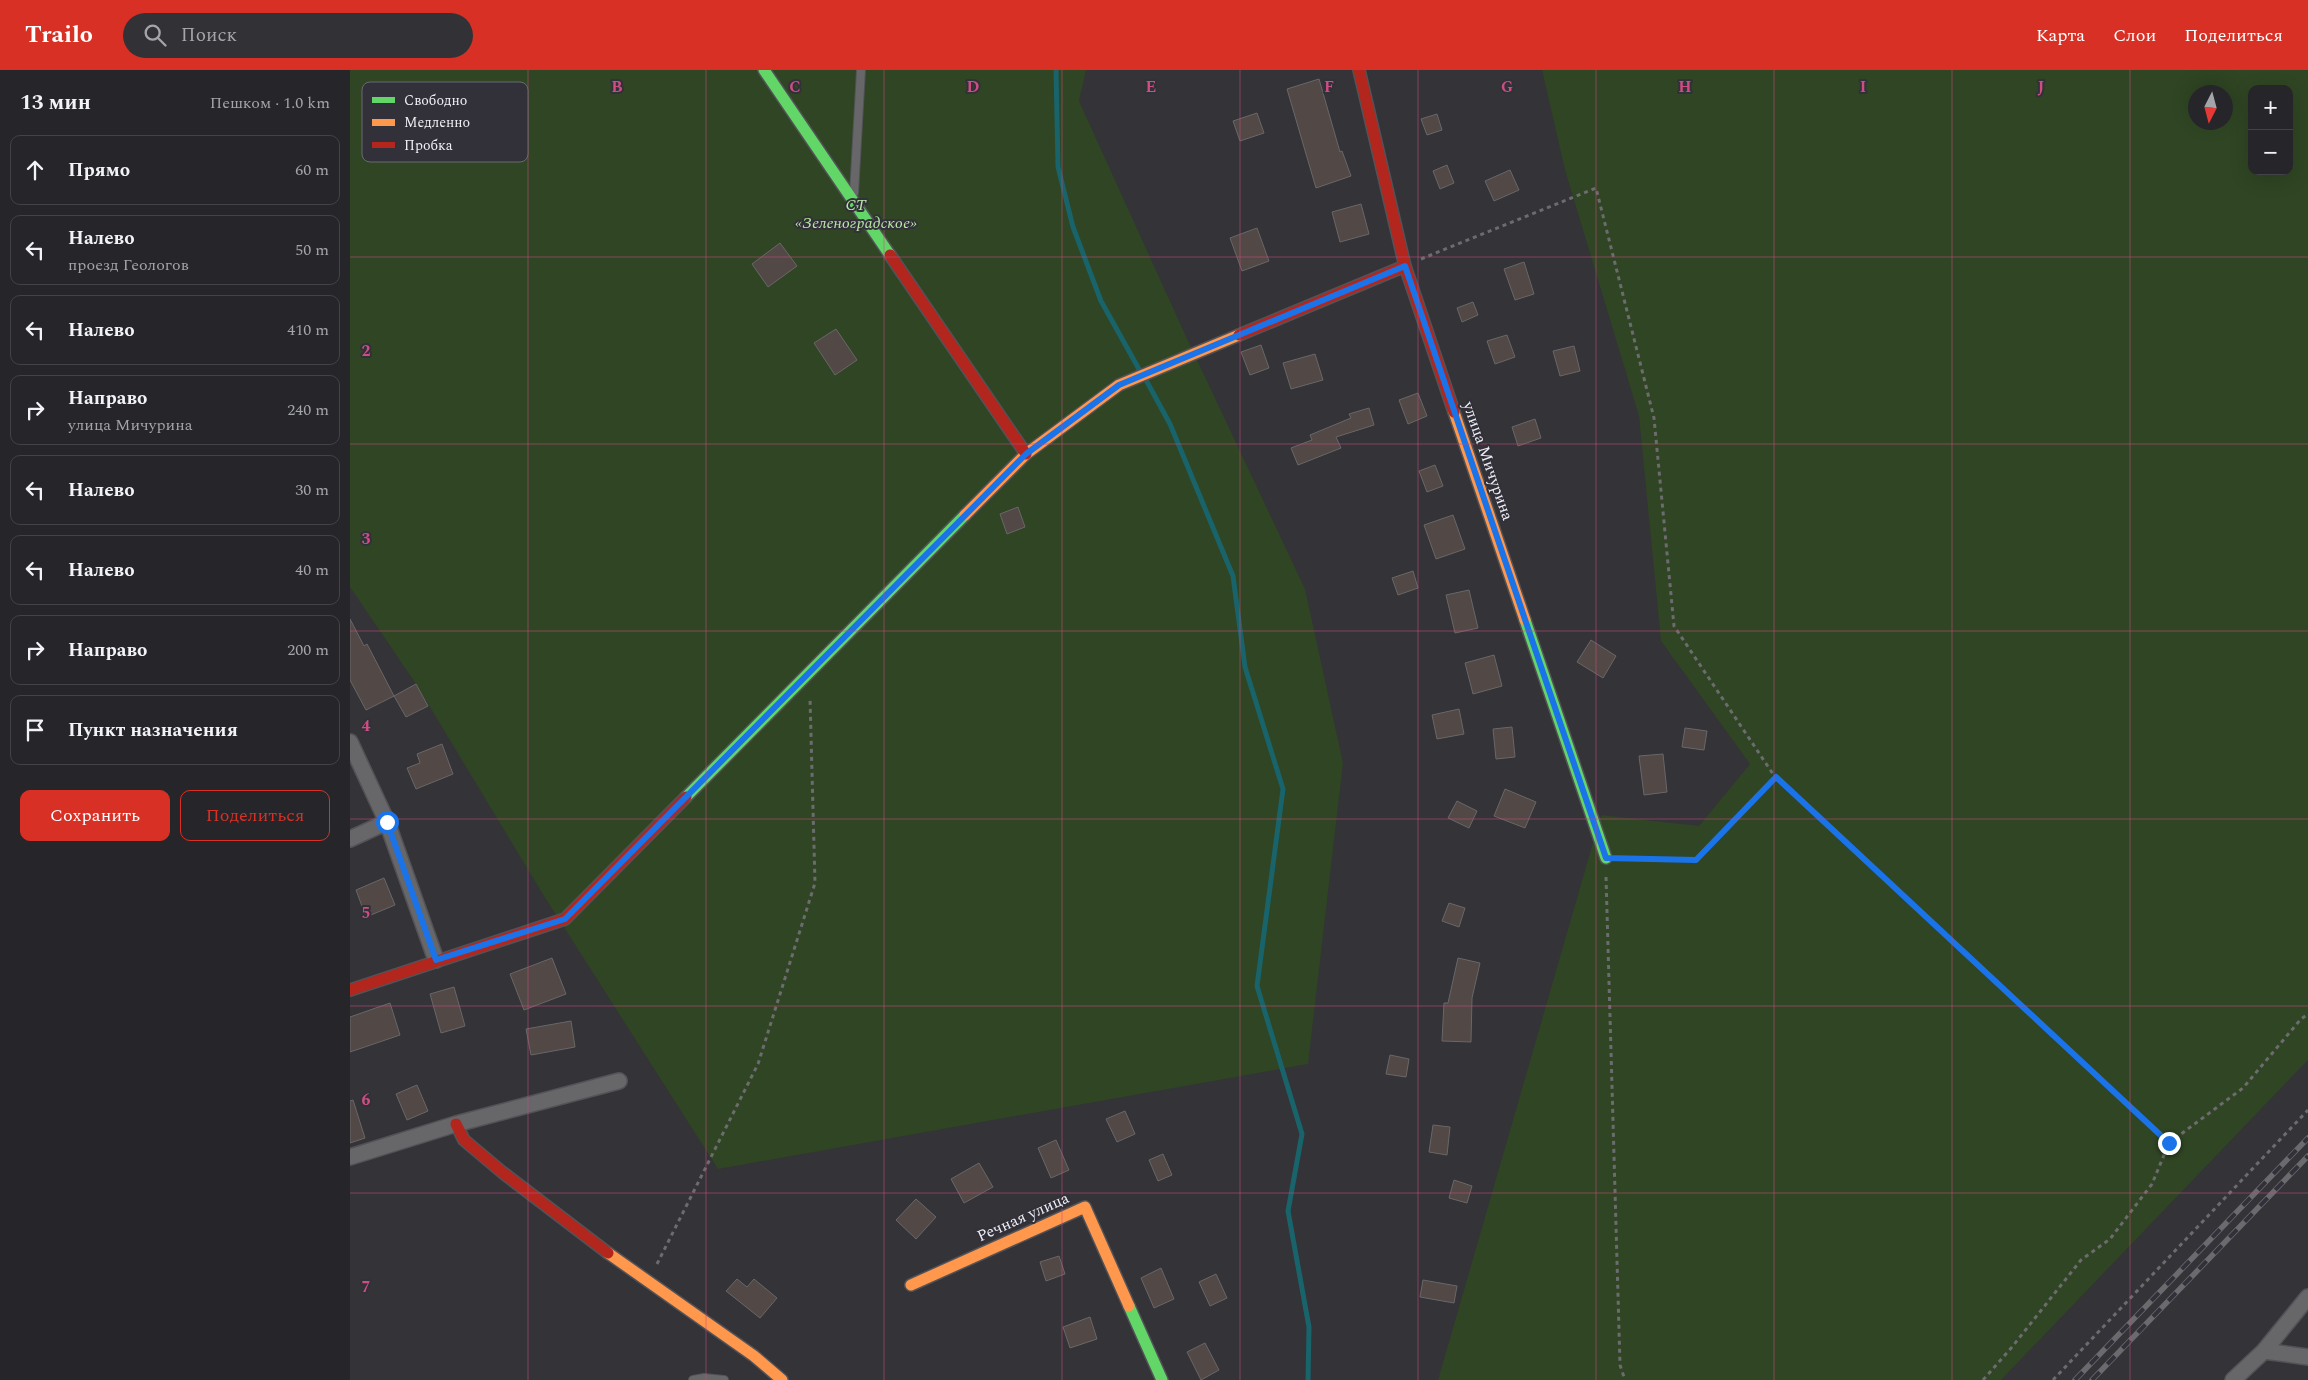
<!DOCTYPE html>
<html lang="ru">
<head>
<meta charset="utf-8">
<style>
	body { margin:0; font-family:Spectral,serif; background:#323236; color:#f1f3f6 }
	.controls { position:absolute; right:15px; top:15px; display:grid; overflow:hidden; border-radius:10px; box-shadow:0 5px 20px #0002 }
	.controls button { width:45px; height:45px; display:grid; place-items:center; padding:0; border:0; border-bottom:1px solid #424347; background:#26262a; color:#f1f3f6; font:25px sans-serif }
	.compass { position:absolute; left:1838px; top:15px; width:45px; height:45px; border-radius:50%; background:#26262a; box-shadow:0 5px 20px #0002; rotate:186deg }
	.stop { position:absolute; width:15px; height:15px; margin:-11px; border:4px solid #1a73e8; border-radius:50%; background:#fff }
	.stop.end { background:#1a73e8; border-color:#fff; box-shadow:0 1px 5px #0008 }
	.list { margin:0; padding:0; list-style:none }
	h2 { display:flex; justify-content:space-between; align-items:center; height:65px; margin:0; padding:0 20px; font-size:21px }
	h2 small { font-size:16px; font-weight:400; color:#a4a5a8 }
	.list li { display:grid; grid-template-columns:32px 1fr auto; gap:15px; align-items:center; box-sizing:border-box; height:70px; margin:0 10px 10px; padding:0 10px; border:1px solid #424347; border-radius:10px }
	.list b { display:block; font-size:19px; white-space:nowrap }
	.list p { margin:0; font-size:16px; white-space:nowrap; color:#a4a5a8 }
	.list em { font-size:16px; font-style:normal; color:#a4a5a8 }
	.actions { display:flex; gap:10px; padding:15px 20px }
	.actions a { flex:1; padding:11px 0; border:1px solid #d93025; border-radius:10px; text-align:center; font-size:18px; color:#d93025 }
	.actions .main { background:#d93025; color:#fff }
	.icon { flex:none; width:28px; height:28px; fill:none; stroke:currentColor; stroke-width:2; stroke-linecap:round; stroke-linejoin:round }
	.map { position:relative; flex:none; width:1958px; height:1310px; overflow:hidden }
	header { display:flex; align-items:center; gap:30px; box-sizing:border-box; height:70px; padding:0 25px; background:#d93025; color:#fff }
	header strong { font-size:24px }
	nav { display:flex; gap:28px; margin-inline-start:auto; font-size:18px }
	.search { width:350px; height:45px; background:#323236; display:flex; align-items:center; gap:12px; box-sizing:border-box; padding:0 18px; border-radius:28px; color:#a4a5a8; font-size:19px }
	main { display:flex }
	aside { flex:1; background:#26262a }
	.map>svg:first-child { display:block }
</style>
</head>
<body>
<header>
<strong>Trailo</strong>
<div class="search"><svg class="icon" aria-label="search" viewBox="0 0 24 24"><circle cx="10" cy="10" r="6"/><path d="M15 15l6 6"/></svg>Поиск</div>
<nav><a>Карта</a><a>Слои</a><a>Поделиться</a></nav>
</header>
<main>
<aside>
<h2>13 мин<small>Пешком · 1.0 km</small></h2>
<ul class="list">
<li><svg class="icon" aria-label="ahead" viewBox="0 0 24 24"><path d="M12 20V5M6 11l6-6 6 6"/></svg><div><b>Прямо</b></div><em>60 m</em></li>
<li><svg class="icon" aria-label="left" viewBox="0 0 24 24"><path d="M17 20v-9H6M10 6l-5 5 5 5"/></svg><div><b>Налево</b><p>проезд Геологов</p></div><em>50 m</em></li>
<li><svg class="icon" aria-label="left" viewBox="0 0 24 24"><path d="M17 20v-9H6M10 6l-5 5 5 5"/></svg><div><b>Налево</b></div><em>410 m</em></li>
<li><svg class="icon" aria-label="right" viewBox="0 0 24 24"><path d="M7 20v-9h11M14 6l5 5-5 5"/></svg><div><b>Направо</b><p>улица Мичурина</p></div><em>240 m</em></li>
<li><svg class="icon" aria-label="left" viewBox="0 0 24 24"><path d="M17 20v-9H6M10 6l-5 5 5 5"/></svg><div><b>Налево</b></div><em>30 m</em></li>
<li><svg class="icon" aria-label="left" viewBox="0 0 24 24"><path d="M17 20v-9H6M10 6l-5 5 5 5"/></svg><div><b>Налево</b></div><em>40 m</em></li>
<li><svg class="icon" aria-label="right" viewBox="0 0 24 24"><path d="M7 20v-9h11M14 6l5 5-5 5"/></svg><div><b>Направо</b></div><em>200 m</em></li>
<li><svg class="icon" aria-label="arrive" viewBox="0 0 24 24"><path d="M6 21V4h12l-3 4 3 4H6"/></svg><div><b>Пункт назначения</b></div></li>
</ul>
<div class="actions"><a class="main">Сохранить</a><a>Поделиться</a></div>
</aside>
<div class="map">
<svg width="1958" height="1310" viewBox="0 0 1958 1310">
	<rect width="100%" height="100%" fill="#333338"/>
	<path fill="#2f4523" fill-rule="evenodd" d="M 0,0 L 736,0 L 729,31 L 839,273 L 955,519 L 993,693 L 958,994 L 368,1099 L 194,826 L 66,614 L 0,517 Z
		M 1192,0 L 1958,0 L 1958,990 L 1651,1310 L 1088,1310 L 1251,745 L 1349,756 L 1400,694 L 1311,571 L 1289,346 L 1215,100 ZM 1902,19 L 1939,19 L 1939,101 L 1902,101 ZM 1846,22 L 1876,22 L 1876,52 L 1846,52 Z"/>
	<g fill="none" stroke-linecap="round" stroke-linejoin="round">
		<path stroke="#19636b" stroke-width="5" d="M 706,0 L 708,97 L 723,157 L 751,231 L 790,301
			M 796,310 L 820,354 L 883,506 L 895,597 L 933,719 L 907,916 L 952,1064 L 938,1141 L 959,1257 L 958,1310"/>
	</g>
	<path fill="#524846" stroke="#696768" d="M 969,9 L 990,82 L 992,81 L 1001,106 L 966,118 L 937,19 Z
		M 907,43 L 914,63 L 890,71 L 883,51 Z
		M 1087,44 L 1092,60 L 1077,65 L 1071,49 Z
		M 1097,95 L 1104,113 L 1090,119 L 1083,101 Z
		M 1160,100 L 1169,120 L 1144,131 L 1135,111 Z
		M 1011,134 L 1019,164 L 990,172 L 982,142 Z
		M 907,158 L 919,191 L 892,201 L 880,168 Z
		M 430,173 L 447,196 L 418,217 L 402,194 Z
		M 1174,192 L 1184,224 L 1165,230 L 1154,199 Z
		M 1123,232 L 1128,245 L 1112,252 L 1107,238 Z
		M 486,259 L 507,290 L 485,305 L 464,273 Z
		M 1157,265 L 1165,287 L 1145,294 L 1137,271 Z
		M 911,275 L 919,298 L 900,305 L 891,282 Z
		M 1224,276 L 1230,301 L 1210,306 L 1203,281 Z
		M 965,284 L 973,310 L 941,319 L 933,293 Z
		M 1068,323 L 1077,346 L 1058,354 L 1049,330 Z
		M 1019,338 L 1024,355 L 986,367 L 991,378 L 948,395 L 941,378 L 962,370 L 960,365 L 1001,348 L 999,344 Z
		M 1185,349 L 1191,368 L 1168,376 L 1162,357 Z
		M 1085,395 L 1093,416 L 1077,422 L 1069,401 Z
		M 668,437 L 675,457 L 657,464 L 650,444 Z
		M 1103,445 L 1115,479 L 1086,489 L 1074,455 Z
		M 1063,501 L 1068,518 L 1048,525 L 1042,508 Z
		M 1119,520 L 1128,558 L 1105,563 L 1096,525 Z
		M 0,549 L 14,576 L 17,574 L 44,626 L 16,640 L 0,610 Z
		M 1241,570 L 1266,586 L 1253,608 L 1227,592 Z
		M 1144,585 L 1152,616 L 1123,624 L 1115,593 Z
		M 66,614 L 78,636 L 56,647 L 44,626 Z
		M 1109,639 L 1114,664 L 1087,669 L 1082,645 Z
		M 1162,657 L 1165,687 L 1146,689 L 1143,659 Z
		M 1335,658 L 1357,661 L 1354,680 L 1332,677 Z
		M 92,674 L 103,704 L 66,719 L 57,698 L 70,693 L 67,684 Z
		M 1313,684 L 1317,722 L 1294,725 L 1289,686 Z
		M 1155,719 L 1186,732 L 1175,758 L 1144,746 Z
		M 1107,731 L 1127,741 L 1119,758 L 1098,748 Z
		M 34,808 L 45,835 L 16,847 L 6,820 Z
		M 1099,833 L 1115,838 L 1109,857 L 1092,851 Z
		M 202,888 L 216,924 L 174,940 L 160,904 Z
		M 1108,888 L 1130,893 L 1122,928 L 1121,972 L 1092,971 L 1094,933 L 1098,933 Z
		M 104,917 L 115,956 L 91,963 L 80,924 Z
		M 40,933 L 50,965 L 0,982 L 0,947 Z
		M 221,951 L 225,977 L 181,985 L 176,959 Z
		M 1040,985 L 1059,989 L 1056,1007 L 1036,1004 Z
		M 67,1015 L 78,1041 L 57,1050 L 46,1024 Z
		M 3,1030 L 15,1068 L 0,1073 L 0,1031 Z
		M 775,1041 L 785,1064 L 767,1072 L 756,1049 Z
		M 1083,1055 L 1100,1057 L 1097,1085 L 1079,1082 Z
		M 706,1070 L 719,1100 L 701,1108 L 688,1078 Z
		M 813,1084 L 822,1105 L 808,1111 L 799,1090 Z
		M 629,1093 L 643,1117 L 614,1133 L 601,1109 Z
		M 1104,1110 L 1122,1116 L 1117,1133 L 1099,1128 Z
		M 566,1129 L 586,1147 L 566,1169 L 546,1150 Z
		M 709,1186 L 715,1204 L 696,1211 L 690,1192 Z
		M 811,1198 L 824,1229 L 804,1238 L 791,1208 Z
		M 866,1204 L 877,1228 L 860,1236 L 849,1212 Z
		M 387,1209 L 397,1217 L 404,1209 L 427,1228 L 410,1248 L 376,1221 Z
		M 1073,1210 L 1107,1216 L 1104,1233 L 1070,1227 Z
		M 740,1247 L 747,1269 L 720,1278 L 713,1257 Z
		M 855,1273 L 869,1300 L 851,1310 L 837,1282 Z"/>
	<g fill="none" stroke-linecap="round" stroke-linejoin="round">
		<g stroke="#525257" stroke-width="10">
			<path id="lane" d="M 504,123 L 511,0
				M 343,1310 L 354,1308 L 374,1310"/>
		</g>
		<g stroke="#525257" stroke-width="18">
			<path id="street" d="M 0,672 L 37,752 L 86,890
				M 0,769 L 37,752
				M 0,1087 L 106,1054 L 269,1011
				M 1914,1281 L 1958,1287
				M 1883,1310 L 1914,1281 L 1958,1227"/>
		</g>
		<g stroke="#525257" stroke-width="14">
			<path id="fast" d="M 414,0 L 540,185
				M 1175,550 L 1256,788
				M 336,727 L 615,445
				M 779,1236 L 812,1310"/>
		</g>
		<g stroke="#525257" stroke-width="14">
			<path id="slow" d="M 1104,342 L 1175,550
				M 615,445 L 676,384 L 769,315 L 889,265
				M 258,1183 L 404,1286 L 432,1310
				M 561,1215 L 735,1137 L 779,1236"/>
		</g>
		<g stroke="#525257" stroke-width="14">
			<path id="jam" d="M 1009,0 L 1055,196 L 1104,342
				M 540,185 L 676,384
				M 889,265 L 1055,196
				M 0,920 L 215,849 L 336,727
				M 106,1054 L 114,1070 L 152,1102 L 258,1183"/>
		</g>
		<path stroke="#6c6c6f" stroke-width="3" stroke-dasharray="4 4" stroke-linecap="butt" d="M 1071,189 L 1246,118 L 1304,348 L 1324,556 L 1425,707 L 1819,1073
			M 1273,788 L 1346,790 L 1425,707
			M 1256,807 L 1270,1295 L 1275,1310
			M 307,1194 L 408,994 L 465,813 L 460,628
			M 1633,1310 L 1662,1277 L 1731,1190 L 1760,1169 L 1802,1114 L 1819,1073 L 1893,1018 L 1951,949 L 1958,944
			M 1703,1310 L 1958,1040"/>
		<use href="#lane" stroke="#67676a" stroke-width="8"/>
		<use href="#street" stroke="#67676a" stroke-width="15"/>
		<use href="#fast" stroke="#63d668" stroke-width="11"/>
		<use href="#slow" stroke="#ff974d" stroke-width="11"/>
		<use href="#jam" stroke="#b3261e" stroke-width="11"/>
		<g stroke="#6a6a6f" stroke-width="5.5">
			<path id="rail" d="M 1725,1310 L 1958,1068
				M 1742,1310 L 1958,1086"/>
		</g>
		<use href="#rail" stroke="#32313a" stroke-width="4" stroke-dasharray="11" stroke-linecap="butt"/>
	</g>
	<g fill="none" stroke-linecap="round" stroke-linejoin="round">
		<path stroke="#1a73e8" stroke-width="6" d="M 37,752 L 86,890 L 215,849 L 676,384 L 769,315 L 1055,196 L 1256,788 L 1346,790 L 1426,707 L 1819,1073"/>
	</g>
	<path fill="none" stroke="#ce4e82" stroke-width="1" stroke-opacity="0.55" d="M 178,0 L 178,1310M 356,0 L 356,1310M 534,0 L 534,1310M 712,0 L 712,1310M 890,0 L 890,1310M 1068,0 L 1068,1310M 1246,0 L 1246,1310M 1424,0 L 1424,1310M 1602,0 L 1602,1310M 1780,0 L 1780,1310M 0,187 L 1958,187M 0,374 L 1958,374M 0,561 L 1958,561M 0,749 L 1958,749M 0,936 L 1958,936M 0,1123 L 1958,1123"/>
	<g text-anchor="middle" dominant-baseline="central" stroke-width="4" stroke-linejoin="round" paint-order="stroke">
		<g font-size="16" font-style="italic" fill="#b9e8a2" stroke="#32313a">
			<text x="506" y="135">СТ<tspan x="506" dy="18">«Зеленоградское»</tspan></text>
		</g>
		<g font-size="16" fill="#f0eff5" stroke="#32313a">
			<text transform="translate(1138 391) rotate(71)">улица Мичурина</text>
			<text transform="translate(673 1147) rotate(-24)">Речная улица</text>
		</g>
	</g>
	<rect x="12" y="12" width="166" height="80" rx="8" fill="#32313a" stroke="#6b6a72" stroke-width="1"/>
	<rect x="22" y="27" width="23" height="6" fill="#63d668"/>
	<rect x="22" y="49" width="23" height="7" fill="#ff974d"/>
	<rect x="22" y="72" width="23" height="6" fill="#b3261e"/>
	<g font-size="14" fill="#f0eff5">
		<text x="54" y="35">Свободно</text>
		<text x="54" y="57">Медленно</text>
		<text x="54" y="80">Пробка</text>
	</g>
	<g font-size="16" text-anchor="middle" font-weight="bold" fill="#ce4e82" stroke="#32313a" stroke-width="4" stroke-linejoin="round" paint-order="stroke">
		<text x="267" y="22">B</text>
		<text x="445" y="22">C</text>
		<text x="623" y="22">D</text>
		<text x="801" y="22">E</text>
		<text x="979" y="22">F</text>
		<text x="1157" y="22">G</text>
		<text x="1335" y="22">H</text>
		<text x="1513" y="22">I</text>
		<text x="1691" y="22">J</text>
		<text x="16" y="286">2</text>
		<text x="16" y="474">3</text>
		<text x="16" y="661">4</text>
		<text x="16" y="848">5</text>
		<text x="16" y="1035">6</text>
		<text x="16" y="1222">7</text>
	</g>
</svg>
<div class="controls">
<button>+</button>
<button>−</button>
</div>
<svg class="compass" viewBox="-18 -18 36 36"><path d="M0-13l5 13h-10z" fill="#e53935"/><path d="M0 13l5-13h-10z" fill="#a4a5a8"/></svg>
<div class="stop" style="left:37px;top:752px"></div>
<div class="stop end" style="left:1819px;top:1073px"></div>
</div>
</main>
</body>
</html>
